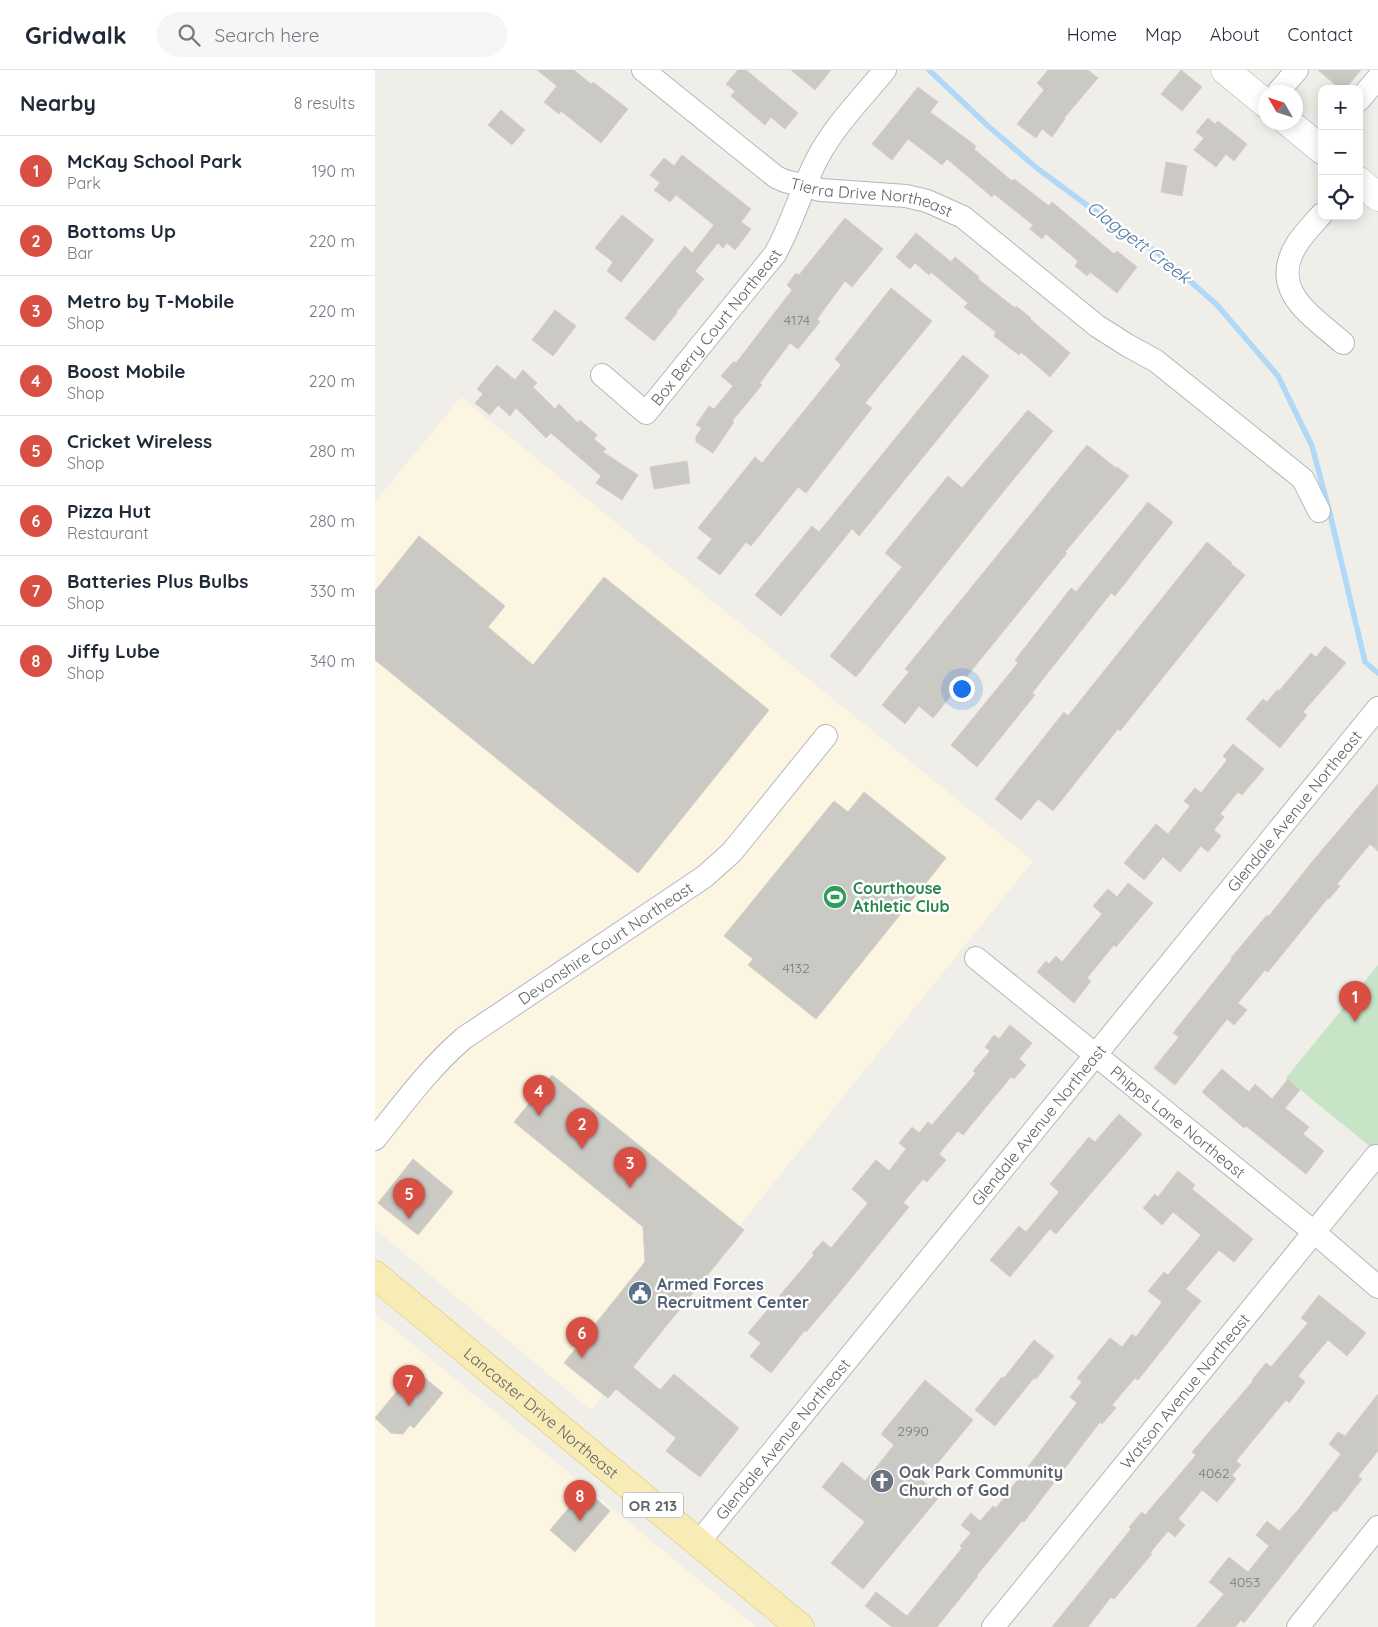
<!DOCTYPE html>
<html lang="en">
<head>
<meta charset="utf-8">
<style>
	body { margin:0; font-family:Quicksand,sans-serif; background:#f6f6f7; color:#1f2937 }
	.controls { position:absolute; right:15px; top:15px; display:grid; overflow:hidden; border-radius:10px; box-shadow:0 2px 12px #0003 }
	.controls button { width:45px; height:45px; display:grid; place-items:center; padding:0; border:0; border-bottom:1px solid #e0e1e3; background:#fff; color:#1f2937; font:25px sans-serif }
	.compass { position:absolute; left:883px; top:15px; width:45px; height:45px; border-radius:50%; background:#fff; box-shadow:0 2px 12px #0003; rotate:309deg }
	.you { position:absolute; left:586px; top:618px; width:18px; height:18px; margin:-12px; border:4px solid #fff; border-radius:50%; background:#1a73e8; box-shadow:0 0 0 8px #1a73e833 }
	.badge { display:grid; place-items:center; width:32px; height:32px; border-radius:50%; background:#d94f44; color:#fff; font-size:16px; font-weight:700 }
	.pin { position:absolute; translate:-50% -41px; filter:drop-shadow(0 1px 2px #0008) }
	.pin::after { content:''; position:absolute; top:26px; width:18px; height:15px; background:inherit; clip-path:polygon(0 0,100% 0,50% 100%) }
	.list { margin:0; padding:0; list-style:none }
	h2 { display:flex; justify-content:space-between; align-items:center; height:65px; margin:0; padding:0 20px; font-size:21px }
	h2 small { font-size:16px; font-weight:400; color:#747a83 }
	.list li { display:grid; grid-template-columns:32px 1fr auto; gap:15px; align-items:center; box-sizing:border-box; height:70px; padding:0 20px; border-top:1px solid #e0e1e3 }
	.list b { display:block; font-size:19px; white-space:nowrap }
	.list p { margin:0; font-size:16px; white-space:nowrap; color:#747a83 }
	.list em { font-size:16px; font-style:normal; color:#747a83 }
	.icon { flex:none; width:28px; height:28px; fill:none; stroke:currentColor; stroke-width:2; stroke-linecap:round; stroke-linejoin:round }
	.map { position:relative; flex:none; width:1003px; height:1557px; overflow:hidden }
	header { display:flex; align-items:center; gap:30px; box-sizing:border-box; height:70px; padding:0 25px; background:#fff; border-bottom:1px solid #e0e1e3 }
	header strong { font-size:24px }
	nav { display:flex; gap:28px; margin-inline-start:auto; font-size:18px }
	.search { width:350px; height:45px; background:#f6f6f7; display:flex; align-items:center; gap:12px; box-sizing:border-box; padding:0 18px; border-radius:28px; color:#747a83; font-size:19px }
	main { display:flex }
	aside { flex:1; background:#fff }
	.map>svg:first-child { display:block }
</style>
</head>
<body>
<header>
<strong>Gridwalk</strong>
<div class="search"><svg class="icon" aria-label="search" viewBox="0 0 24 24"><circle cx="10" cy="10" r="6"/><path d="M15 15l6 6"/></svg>Search here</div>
<nav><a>Home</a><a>Map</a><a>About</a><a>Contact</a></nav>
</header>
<main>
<aside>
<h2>Nearby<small>8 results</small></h2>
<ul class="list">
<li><span class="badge">1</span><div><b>McKay School Park</b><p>Park</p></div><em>190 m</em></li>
<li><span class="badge">2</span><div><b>Bottoms Up</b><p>Bar</p></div><em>220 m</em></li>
<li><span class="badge">3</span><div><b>Metro by T-Mobile</b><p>Shop</p></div><em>220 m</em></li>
<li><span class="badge">4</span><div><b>Boost Mobile</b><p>Shop</p></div><em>220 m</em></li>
<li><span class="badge">5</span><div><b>Cricket Wireless</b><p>Shop</p></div><em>280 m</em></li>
<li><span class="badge">6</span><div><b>Pizza Hut</b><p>Restaurant</p></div><em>280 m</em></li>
<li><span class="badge">7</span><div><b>Batteries Plus Bulbs</b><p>Shop</p></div><em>330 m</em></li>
<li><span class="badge">8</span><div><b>Jiffy Lube</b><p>Shop</p></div><em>340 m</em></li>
</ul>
</aside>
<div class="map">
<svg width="1003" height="1557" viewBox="0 0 1003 1557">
	<rect width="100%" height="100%" fill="#efeee8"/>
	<path fill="#fbf5e1" d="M 86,327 L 658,791 L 216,1340 L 0,1159 L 0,432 Z
		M 0,1243 L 381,1557 L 0,1557 Z"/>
	<path fill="#c7e4c7" d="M 1003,895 L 1003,1083 L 911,1008 Z"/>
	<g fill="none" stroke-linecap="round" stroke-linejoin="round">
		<path stroke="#b0d8f7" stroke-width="5.5" d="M 554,0 L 613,56 L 663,99 L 724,144 L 787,186 L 842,235 L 903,306 L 937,376 L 954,440 L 990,592 L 1003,603"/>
	</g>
	<path fill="#cbc9c4" stroke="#d4cfc6" d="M 162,0 L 199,0 L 216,14 L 218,12 L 253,39 L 226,73 L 186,41 L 184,44 L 169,32 L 182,16 Z
		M 363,0 L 371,0 L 423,43 L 410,59 L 396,47 L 390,55 L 356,26 L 360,21 L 351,14 Z
		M 416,0 L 456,0 L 440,20 Z
		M 673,0 L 713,0 L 723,8 L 689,48 L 690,49 L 677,67 L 667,59 L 661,68 L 642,54 L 669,20 L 662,13 Z
		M 806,0 L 827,17 L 807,41 L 786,24 Z
		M 943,0 L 986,0 L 970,19 L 965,19 Z
		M 543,17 L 563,32 L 555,42 L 601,76 L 599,79 L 637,111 L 639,109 L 674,136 L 677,132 L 739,184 L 742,181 L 762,197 L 742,223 L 715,202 L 712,206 L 700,196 L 703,191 L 671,164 L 667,169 L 655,159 L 658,155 L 619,124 L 617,127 L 572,89 L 567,95 L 533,69 L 517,90 L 497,74 Z
		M 126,40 L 150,60 L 137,75 L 113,55 Z
		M 833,48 L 840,54 L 843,51 L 872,74 L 859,91 L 851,84 L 841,97 L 819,80 L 829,68 L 821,62 Z
		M 307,85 L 376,139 L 366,152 L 376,159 L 360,180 L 352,173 L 348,178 L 343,173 L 320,201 L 329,209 L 301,242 L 302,243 L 279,271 L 250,248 L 310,176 L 317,183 L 339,155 L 301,125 L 295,132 L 279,120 L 285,113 L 275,105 L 289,88 L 299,96 Z
		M 791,92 L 812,96 L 807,126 L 786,122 Z
		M 247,145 L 279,170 L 246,212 L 232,201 L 238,192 L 220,178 Z
		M 470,148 L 508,179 L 477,217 L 470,211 L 442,249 L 445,252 L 423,279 L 415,273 L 385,313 L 387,315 L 357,351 L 359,352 L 338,383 L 321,372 L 321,366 L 327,358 L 321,355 L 334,336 L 339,339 L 358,316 L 346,306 L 359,291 L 361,293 L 417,220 L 412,215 L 421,203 L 424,205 Z
		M 541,163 L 576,192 L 580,187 L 604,207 L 603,209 L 640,238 L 641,236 L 656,248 L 655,249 L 695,283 L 675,307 L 646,282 L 644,285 L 619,266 L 621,262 L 589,237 L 593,233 L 556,202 L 554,205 L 540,193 L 535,199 L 521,187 Z
		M 516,218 L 557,251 L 490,333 L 497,338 L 431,423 L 423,417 L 376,476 L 371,472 L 345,505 L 322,488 L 337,469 L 323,458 L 380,387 L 387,393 L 466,295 L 460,289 Z
		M 180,240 L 201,256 L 178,286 L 157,270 Z
		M 588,285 L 614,306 L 484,466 L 477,459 L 406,546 L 380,525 L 437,456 L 444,462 Z
		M 122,295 L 140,310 L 148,300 L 162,313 L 158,317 L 180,339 L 184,334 L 203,353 L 205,350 L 222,365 L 219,369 L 231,379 L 228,382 L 263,405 L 247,430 L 221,413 L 226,406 L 176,363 L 171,368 L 141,338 L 135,346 L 123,335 L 115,345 L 100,333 L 108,324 L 102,319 Z
		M 653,340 L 678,361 L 611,443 L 481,607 L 455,586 L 527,497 L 510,483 L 573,406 L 587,418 Z
		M 712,375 L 741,398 L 742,397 L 754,406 L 690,482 L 692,483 L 558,648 L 544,636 L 530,654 L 507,635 L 534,602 L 530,599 Z
		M 312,391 L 315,413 L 279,419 L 275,397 Z
		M 773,432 L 798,452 L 740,526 L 736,523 L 657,623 L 660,625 L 602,697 L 576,675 L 643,593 L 640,590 L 696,518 L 701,522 Z
		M 44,466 L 130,536 L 113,557 L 158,595 L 229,507 L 394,640 L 263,803 L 0,590 L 0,521 Z
		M 832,472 L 857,493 L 856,494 L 870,505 L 745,661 L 743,659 L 678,741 L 663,729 L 646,750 L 620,729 L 689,642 L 693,646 Z
		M 950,576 L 971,593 L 928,642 L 932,645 L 905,678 L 871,649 L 888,629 L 892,632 L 902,620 L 904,621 L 936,583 L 941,587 Z
		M 858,674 L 889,699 L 867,725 L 863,722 L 845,744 L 849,747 L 839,760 L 846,766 L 833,782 L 826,776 L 805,802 L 788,787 L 769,810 L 749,793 L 781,754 L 793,764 L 815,736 L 809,731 L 820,718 L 826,723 L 852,690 L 848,686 Z
		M 1003,714 L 1003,781 L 995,774 L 962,814 L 965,816 L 954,829 L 953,828 L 893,902 L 890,900 L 863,933 L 872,940 L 859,955 L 852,949 L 800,1015 L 779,998 L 804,967 L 798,963 L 857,889 L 856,888 L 892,845 L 894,846 L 936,793 Z
		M 489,722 L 571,788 L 441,949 L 373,895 L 378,889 L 349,866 L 459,731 L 473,742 Z
		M 753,813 L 778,833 L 741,877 L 739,875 L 712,908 L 716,911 L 699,933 L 662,902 L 671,891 L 674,894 L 681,886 L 687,892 L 727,844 L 718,836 L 733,819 L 742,827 Z
		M 635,955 L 657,973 L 644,989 L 651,995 L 639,1009 L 636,1007 L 588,1065 L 583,1061 L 564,1084 L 571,1090 L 552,1112 L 548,1109 L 528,1133 L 534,1137 L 460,1228 L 431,1262 L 430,1260 L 396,1303 L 375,1286 L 386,1273 L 373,1263 L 439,1185 L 437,1183 L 448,1171 L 456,1178 L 493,1133 L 477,1119 L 501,1090 L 514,1101 L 531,1079 L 524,1073 L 537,1057 L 544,1063 L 553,1052 L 557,1055 L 601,1003 L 598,1001 L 615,981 L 610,977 L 619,965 L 624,969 Z
		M 847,999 L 874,1022 L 880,1014 L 897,1029 L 913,1009 L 925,1020 L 910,1038 L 934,1057 L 928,1064 L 949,1081 L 931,1104 L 871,1056 L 869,1058 L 827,1022 Z
		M 177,1005 L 369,1160 L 258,1297 L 285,1320 L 299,1304 L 364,1358 L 325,1407 L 291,1381 L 301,1368 L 241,1319 L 233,1328 L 189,1293 L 270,1192 L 268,1157 L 139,1052 Z
		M 744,1044 L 767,1064 L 681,1164 L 675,1159 L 635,1207 L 615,1190 L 644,1156 L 651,1162 L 684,1122 L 675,1114 L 714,1067 L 720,1072 Z
		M 38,1089 L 78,1122 L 43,1165 L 3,1133 Z
		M 803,1101 L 820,1115 L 817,1119 L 878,1169 L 859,1192 L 844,1180 L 811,1219 L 826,1231 L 763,1310 L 760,1308 L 737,1335 L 741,1338 L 727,1354 L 725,1352 L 649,1452 L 647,1451 L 602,1505 L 603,1506 L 562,1557 L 517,1557 L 490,1536 L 501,1522 L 532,1546 L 587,1478 L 585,1476 L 596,1463 L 586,1455 L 596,1443 L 605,1451 L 618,1436 L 621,1438 L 702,1333 L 695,1327 L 707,1312 L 702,1308 L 735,1268 L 747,1277 L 757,1264 L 761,1267 L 787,1232 L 773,1221 L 789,1202 L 793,1205 L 826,1165 L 798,1142 L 787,1155 L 768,1138 L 780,1124 L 783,1127 Z
		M 944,1225 L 991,1263 L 972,1286 L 953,1270 L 923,1306 L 930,1312 L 914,1333 L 911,1330 L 861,1391 L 866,1395 L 857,1405 L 861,1409 L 842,1432 L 827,1420 L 803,1449 L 810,1455 L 800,1467 L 793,1461 L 775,1483 L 777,1484 L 739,1529 L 736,1527 L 713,1557 L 677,1557 L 756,1459 L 754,1457 L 767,1442 L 770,1445 L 794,1417 L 821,1385 L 817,1382 L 878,1311 L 877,1310 L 891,1293 L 896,1297 L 933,1253 L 926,1248 Z
		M 659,1270 L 679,1286 L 661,1309 L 659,1308 L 620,1356 L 600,1340 L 627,1307 L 629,1308 Z
		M 38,1298 L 68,1323 L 39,1358 L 35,1355 L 28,1364 L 16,1363 L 0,1348 L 28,1314 L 27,1312 Z
		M 550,1310 L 598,1350 L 548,1411 L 565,1426 L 488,1519 L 456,1493 L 490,1452 L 447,1417 L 467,1392 L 490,1411 L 519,1375 L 506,1364 Z
		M 1003,1324 L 1003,1381 L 983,1406 L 987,1409 L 961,1442 L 959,1440 L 869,1553 L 866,1550 L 860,1557 L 821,1557 L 849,1524 L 834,1512 L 854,1487 L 873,1502 L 894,1476 L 881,1465 L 892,1451 L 904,1461 L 923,1440 L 966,1384 L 954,1374 L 963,1362 L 970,1366 Z
		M 210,1419 L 235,1441 L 200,1482 L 175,1460 Z"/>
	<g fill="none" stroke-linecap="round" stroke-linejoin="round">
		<g stroke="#b4b7bb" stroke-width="24">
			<g id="street">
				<path id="s1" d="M 268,0 L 401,107 L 410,111 L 446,120 L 531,126 L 552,131 L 588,147 L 722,256 L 752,275 L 781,291 L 928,409 L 944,441"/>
				<path d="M 903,22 L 922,0"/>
				<path d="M 984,30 L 1003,8"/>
				<path d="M 947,144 C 939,153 929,163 922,174 C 893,220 936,245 968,273"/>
				<path id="s2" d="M 227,305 L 271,343 L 400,184 C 417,154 426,120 442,89 C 459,56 487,28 510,0"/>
				<path id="s3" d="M 601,888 L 939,1162 L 1003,1217"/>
				<path id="s4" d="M 0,1069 C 28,1034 55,997 89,968 L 329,807 L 357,782 L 451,666"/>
				<path id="s5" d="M 323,1473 L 1003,638"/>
				<path id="s6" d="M 618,1557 L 1001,1086"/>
				<path d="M 923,1557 L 1003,1457"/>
			</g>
		</g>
		<g stroke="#b4b6ba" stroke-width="29">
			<path id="secondary" d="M 850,0 L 891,34
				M 913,52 L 947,80
				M 984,111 L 1003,127"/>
		</g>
		<g stroke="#e4c26c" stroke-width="29">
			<g id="primary">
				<path id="s7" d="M 0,1205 L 425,1557"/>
			</g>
		</g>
		<use href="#street" stroke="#fff" stroke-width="22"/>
		<use href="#secondary" stroke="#fff" stroke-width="28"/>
		<use href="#primary" stroke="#f7ecb5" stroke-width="28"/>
	</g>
	<defs>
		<g id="stadium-disc" transform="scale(1.25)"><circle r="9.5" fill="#2e9e5b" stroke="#fff"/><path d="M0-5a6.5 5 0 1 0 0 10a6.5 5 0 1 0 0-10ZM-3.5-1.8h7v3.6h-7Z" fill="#fff"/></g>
		<g id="civic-disc" transform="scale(1.25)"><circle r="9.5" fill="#5c6f8a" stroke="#fff"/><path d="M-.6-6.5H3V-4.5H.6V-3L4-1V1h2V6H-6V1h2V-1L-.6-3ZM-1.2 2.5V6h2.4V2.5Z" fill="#fff"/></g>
		<g id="church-disc" transform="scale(1.25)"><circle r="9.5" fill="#6b7280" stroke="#fff"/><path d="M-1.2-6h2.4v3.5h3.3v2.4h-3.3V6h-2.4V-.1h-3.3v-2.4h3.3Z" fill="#fff"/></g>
	</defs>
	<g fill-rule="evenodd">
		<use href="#stadium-disc" x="460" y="827"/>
		<use href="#civic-disc" x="265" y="1223"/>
		<use href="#church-disc" x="507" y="1411"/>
	</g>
	<g text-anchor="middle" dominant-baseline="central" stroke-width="5" stroke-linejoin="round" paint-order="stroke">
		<g font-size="14" fill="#7a7c7e">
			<text x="422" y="250">4174</text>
			<text x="421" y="898">4132</text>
			<text x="538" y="1361">2990</text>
			<text x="839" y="1403">4062</text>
			<text x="870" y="1512">4053</text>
		</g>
		<rect fill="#fff" stroke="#8f9194" stroke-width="1" x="248" y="1422.5" width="60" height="25" rx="4"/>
		<g font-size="15" font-weight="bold" fill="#5f6266">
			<text x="278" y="1435">OR 213</text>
		</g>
		<g font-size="16" fill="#5f6266" stroke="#fff">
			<text stroke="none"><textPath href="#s1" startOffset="269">Tierra Drive Northeast</textPath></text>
			<text stroke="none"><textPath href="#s2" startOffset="169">Box Berry Court Northeast</textPath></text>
			<text stroke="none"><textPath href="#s5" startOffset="944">Glendale Avenue Northeast</textPath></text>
			<text stroke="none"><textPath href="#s4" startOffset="305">Devonshire Court Northeast</textPath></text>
			<text stroke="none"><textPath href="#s3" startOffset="260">Phipps Lane Northeast</textPath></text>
			<text stroke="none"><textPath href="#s5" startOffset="539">Glendale Avenue Northeast</textPath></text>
			<text stroke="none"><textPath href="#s6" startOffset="304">Watson Avenue Northeast</textPath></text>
			<text stroke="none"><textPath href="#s7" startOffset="216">Lancaster Drive Northeast</textPath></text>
			<text stroke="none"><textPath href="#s5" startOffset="134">Glendale Avenue Northeast</textPath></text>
		</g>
		<g font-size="16" font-weight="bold" fill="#27864d" stroke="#fff" text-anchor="start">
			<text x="478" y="818">Courthouse<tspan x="478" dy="18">Athletic Club</tspan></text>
		</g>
		<g font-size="16" font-weight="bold" fill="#4e5e75" stroke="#fff" text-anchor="start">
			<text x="282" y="1214">Armed Forces<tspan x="282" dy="18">Recruitment Center</tspan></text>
		</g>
		<g font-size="16" font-weight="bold" fill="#5b616d" stroke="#fff" text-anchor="start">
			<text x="524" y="1402">Oak Park Community<tspan x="524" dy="18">Church of God</tspan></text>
		</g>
		<g font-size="18" font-style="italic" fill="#4d79a8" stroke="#fff">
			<text transform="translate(764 172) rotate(37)">Claggett Creek</text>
		</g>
	</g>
</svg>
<div class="controls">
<button>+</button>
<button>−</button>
<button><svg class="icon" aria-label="locate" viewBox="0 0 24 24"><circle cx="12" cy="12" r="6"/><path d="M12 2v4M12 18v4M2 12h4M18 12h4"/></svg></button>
</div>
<svg class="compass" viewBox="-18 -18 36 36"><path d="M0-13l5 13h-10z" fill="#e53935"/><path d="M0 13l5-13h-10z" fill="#747a83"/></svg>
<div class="you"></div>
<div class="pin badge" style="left:980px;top:952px">1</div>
<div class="pin badge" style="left:207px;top:1079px">2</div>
<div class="pin badge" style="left:255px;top:1118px">3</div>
<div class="pin badge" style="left:164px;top:1046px">4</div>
<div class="pin badge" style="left:34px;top:1149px">5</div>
<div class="pin badge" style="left:207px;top:1288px">6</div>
<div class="pin badge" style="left:34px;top:1336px">7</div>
<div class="pin badge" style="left:205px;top:1451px">8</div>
</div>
</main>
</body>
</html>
